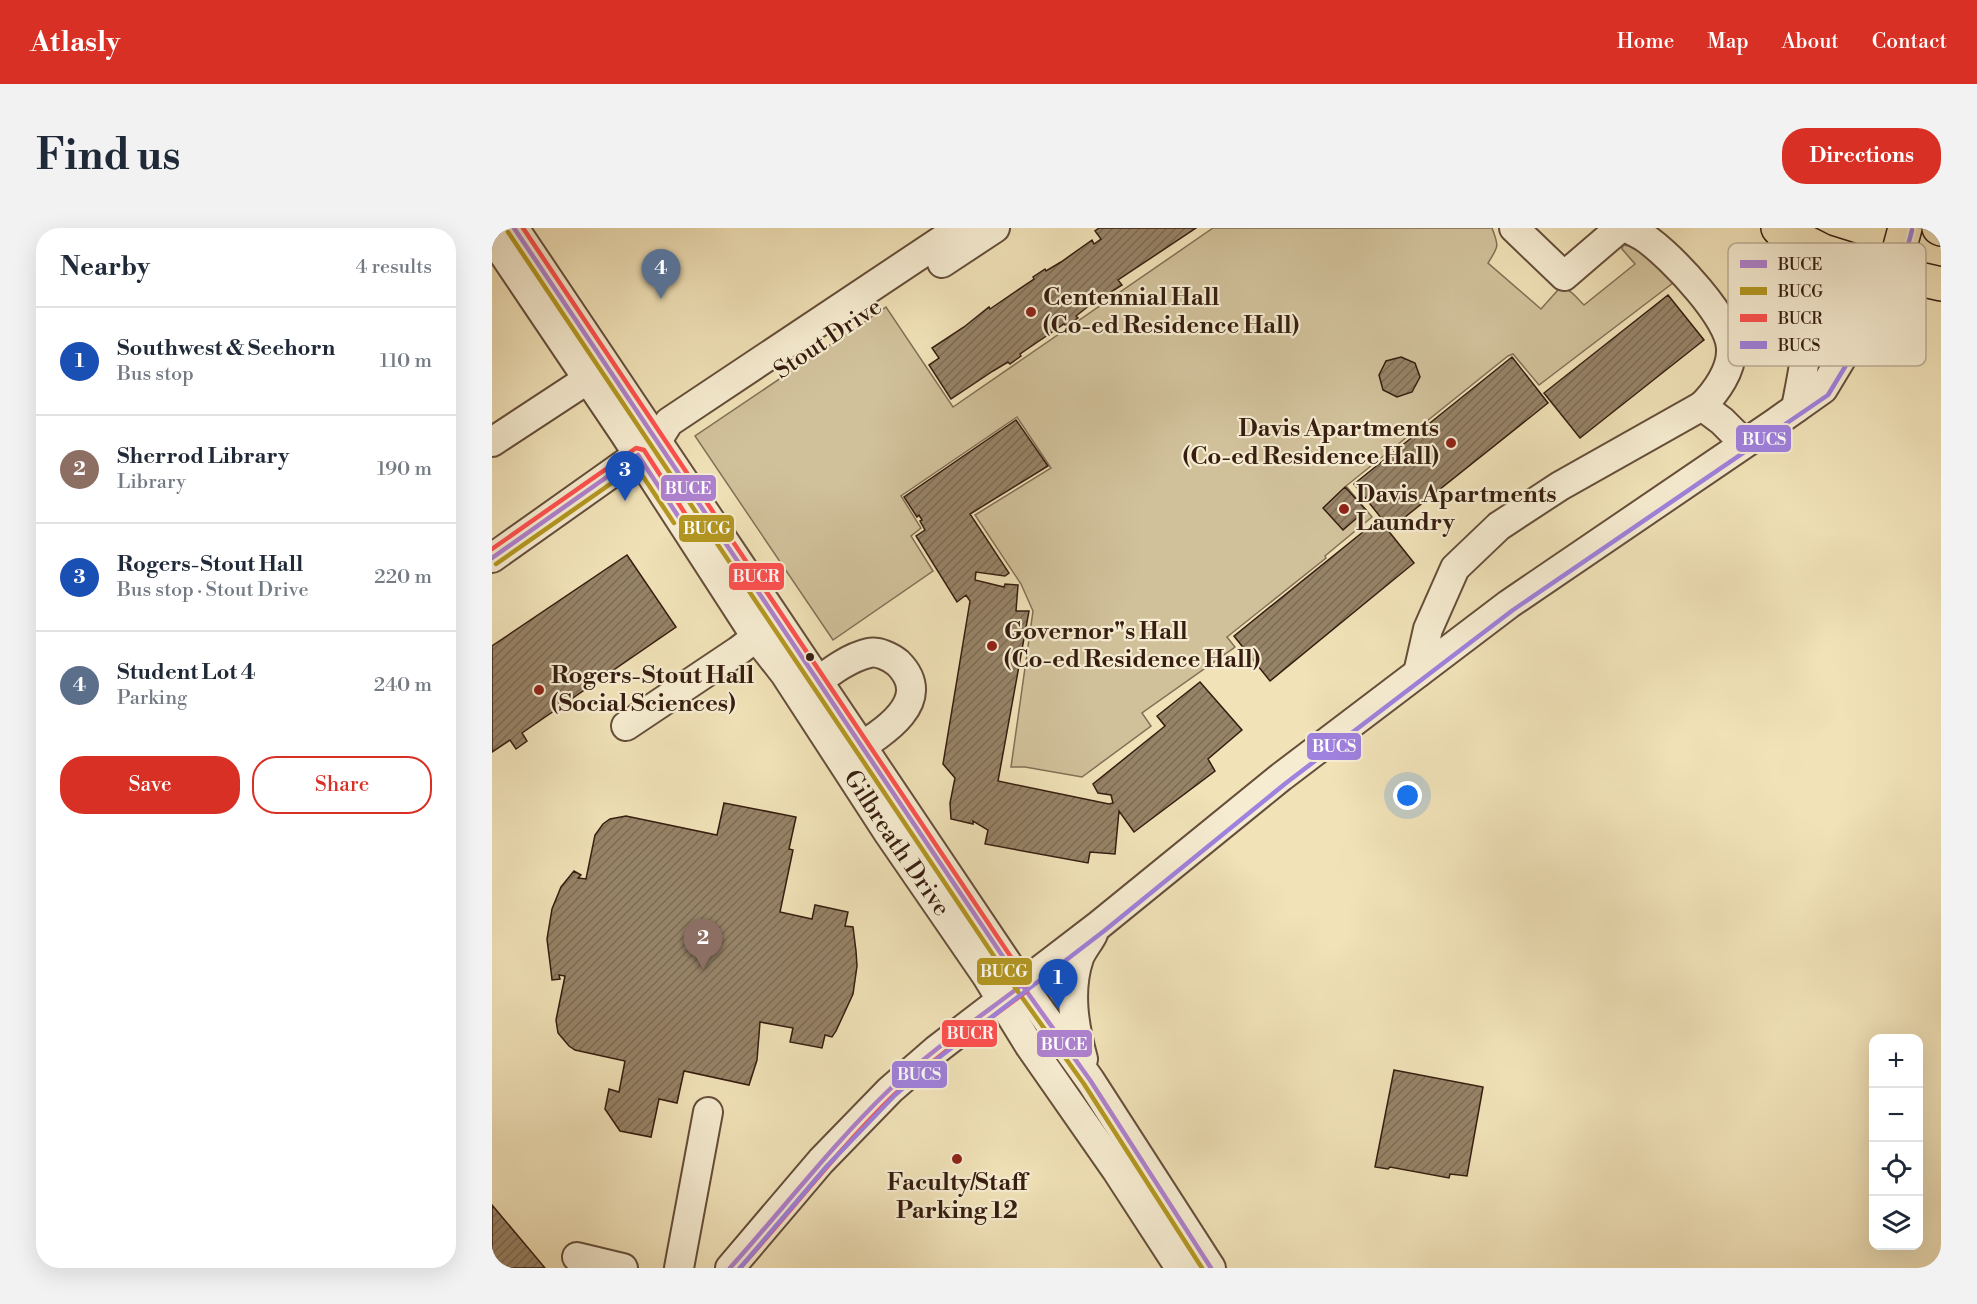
<!DOCTYPE html>
<html lang="en">
<head>
<meta charset="utf-8">
<style>
	body { margin:0; font-family:"Libre Bodoni",serif; background:#f2f2f3; color:#1f2937 }
	.controls { position:absolute; right:18px; bottom:18px; display:grid; overflow:hidden; border-radius:12px; box-shadow:0 6px 24px #0002 }
	.controls button { width:54px; height:54px; display:grid; place-items:center; padding:0; border:0; border-bottom:2px solid #e0e1e3; background:#fff; color:#1f2937; font:30px sans-serif }
	.you { position:absolute; left:916px; top:568px; width:21px; height:21px; margin:-15px; border:4px solid #fff; border-radius:50%; background:#1a73e8; box-shadow:0 0 0 9px #1a73e833 }
	.badge { display:grid; place-items:center; width:39px; height:39px; border-radius:50%; background:#d93025; color:#fff; font-size:20px; font-weight:700 }
	.pin { position:absolute; translate:-50% -50px; filter:drop-shadow(0 2px 3px #0008) }
	.pin::after { content:''; position:absolute; top:32px; width:21px; height:18px; background:inherit; clip-path:polygon(0 0,100% 0,50% 100%) }
	.list { margin:0; padding:0; list-style:none }
	h2 { display:flex; justify-content:space-between; align-items:center; height:78px; margin:0; padding:0 24px; font-size:26px }
	h2 small { font-size:20px; font-weight:400; color:#747a83 }
	.list li { display:grid; grid-template-columns:39px 1fr auto; gap:18px; align-items:center; box-sizing:border-box; height:108px; padding:0 24px; border-top:2px solid #e0e1e3 }
	.list b { display:block; font-size:22px; white-space:nowrap }
	.list p { margin:0; font-size:20px; white-space:nowrap; color:#747a83 }
	.list em { font-size:20px; font-style:normal; color:#747a83 }
	.actions { display:flex; gap:12px; padding:18px 24px }
	.actions a { flex:1; padding:14px 0; border:2px solid #d93025; border-radius:24px; text-align:center; font-size:21px; color:#d93025 }
	.actions .main { background:#d93025; color:#fff }
	.icon { flex:none; width:33px; height:33px; fill:none; stroke:currentColor; stroke-width:2; stroke-linecap:round; stroke-linejoin:round }
	.map { position:relative; flex:none; width:1449px; height:1040px; overflow:hidden; border-radius:24px }
	header { display:flex; align-items:center; gap:36px; box-sizing:border-box; height:84px; padding:0 30px; background:#d93025; color:#fff }
	header strong { font-size:28px }
	nav { display:flex; gap:33px; margin-inline-start:auto; font-size:21px }
	.intro { display:flex; align-items:center; justify-content:space-between; box-sizing:border-box; height:144px; padding:0 36px }
	h1 { margin:0; font-size:42px }
	.button { padding:15px 27px; border-radius:24px; background:#d93025; color:#fff; font-size:21px; font-weight:700 }
	main { display:flex; gap:36px; padding:0 36px }
	aside { flex:1; background:#fff; border-radius:24px; box-shadow:0 6px 24px #0002 }
	.map>svg:first-child { display:block }
</style>
</head>
<body>
<header>
<strong>Atlasly</strong>
<nav><a>Home</a><a>Map</a><a>About</a><a>Contact</a></nav>
</header>
<div class="intro"><h1>Find us</h1><a class="button">Directions</a></div>
<main>
<aside>
<h2>Nearby<small>4 results</small></h2>
<ul class="list">
<li><span class="badge" style="background:#1a4fb4">1</span><div><b>Southwest &amp; Seehorn</b><p>Bus stop</p></div><em>110 m</em></li>
<li><span class="badge" style="background:#8d6e63">2</span><div><b>Sherrod Library</b><p>Library</p></div><em>190 m</em></li>
<li><span class="badge" style="background:#1a4fb4">3</span><div><b>Rogers-Stout Hall</b><p>Bus stop · Stout Drive</p></div><em>220 m</em></li>
<li><span class="badge" style="background:#5c6f8a">4</span><div><b>Student Lot 4</b><p>Parking</p></div><em>240 m</em></li>
</ul>
<div class="actions"><a class="main">Save</a><a>Share</a></div>
</aside>
<div class="map">
<svg width="1449" height="1040" viewBox="0 0 1449 1040">
	<defs>
		<pattern id="building-hatch" width="6" height="6" patternUnits="userSpaceOnUse" patternTransform="scale(1.5)"><rect width="6" height="6" fill="#978367"/><path d="M-1 1l2-2M0 6l6-6M5 7l2-2" fill="none" stroke="#7c6b53"/></pattern>
	</defs>
	<rect width="100%" height="100%" fill="#f1e2b8"/>
	<filter id="stains"><feTurbulence type="fractalNoise" baseFrequency=".00333" numOctaves="4"/><feColorMatrix values="0 0 0 0 .2 0 0 0 0 .09 0 0 0 0 .02 0 0 0 .5 -.17"/></filter>
	<radialGradient id="worn" r=".72"><stop offset=".6" stop-color="#630" stop-opacity="0"/><stop offset="1" stop-color="#630" stop-opacity=".3"/></radialGradient>
	<path fill="#d1c19b" stroke="#846f56" stroke-width="1.5" d="M 721,0 L 1000,0 C 1007,18 1007,18 996,35 L 1049,81 L 1066,62 C 1078,58 1084,70 1092,77 L 1143,36 L 1130,21 L 1131,17 C 1152,19 1167,40 1181,55 L 1047,157 L 1021,126 L 1016,128 L 854,258 L 880,289 L 833,328 L 834,330 L 735,409 L 743,419 L 650,485 L 659,498 L 590,549 L 533,539 L 519,539 L 541,383 L 529,356 L 483,287 L 559,240 L 525,189 L 409,268 L 429,300 L 419,308 L 441,343 L 341,412 L 203,208 L 394,79 L 461,179 Z"/>
	<path fill="url(#building-hatch)" stroke="#361d10" stroke-width="1.5" d="M 607,0 L 704,0 L 626,52 L 630,57 L 598,77 L 584,88 L 586,90 L 574,98 L 572,96 L 528,126 L 529,128 L 518,136 L 516,134 L 501,143 L 459,171 L 437,137 L 447,130 L 440,120 L 472,99 L 497,79 L 498,81 L 542,51 L 541,49 L 553,41 L 554,43 L 569,34 L 600,12 L 602,16 L 609,11 L 603,3 Z
		M 1176,67 L 1212,112 L 1088,210 L 1052,165 Z
		M 909,129 L 923,135 L 928,149 L 920,164 L 905,169 L 891,162 L 887,147 L 894,133 Z
		M 1020,129 L 1056,175 L 898,301 L 862,256 Z
		M 524,192 L 556,238 L 478,286 L 517,345 L 513,348 L 484,344 L 483,352 L 512,359 L 513,356 L 526,357 L 524,383 L 537,383 L 506,553 L 617,576 L 621,575 L 619,567 L 606,565 L 601,556 L 673,498 L 665,488 L 708,454 L 750,502 L 716,531 L 723,543 L 642,604 L 627,583 L 623,626 L 598,624 L 596,635 L 493,616 L 496,602 L 481,593 L 481,596 L 459,591 L 458,575 L 463,550 L 451,536 L 478,373 L 474,367 L 465,374 L 424,308 L 433,302 L 428,293 L 430,292 L 427,287 L 425,289 L 412,269 Z
		M 853,259 L 874,282 L 851,302 L 831,280 Z
		M 887,291 L 922,335 L 778,453 L 742,408 Z
		M 135,327 L 184,399 L 30,505 L 35,513 L 24,521 L 18,512 L 0,524 L 0,418 Z
		M 232,575 L 304,589 L 297,621 L 301,622 L 288,684 L 320,691 L 323,677 L 356,684 L 353,698 L 361,699 L 364,723 L 365,738 L 361,766 L 344,803 L 340,809 L 333,807 L 330,820 L 298,814 L 301,800 L 268,794 L 265,832 L 257,857 L 192,843 L 185,875 L 167,871 L 159,909 L 128,903 L 113,881 L 117,861 L 127,864 L 133,833 L 83,822 L 77,818 L 66,805 L 64,792 L 73,748 L 67,747 L 68,751 L 60,752 L 59,743 L 55,711 L 60,681 L 69,659 L 82,643 L 89,647 L 86,650 L 94,651 L 103,607 L 111,596 L 118,591 L 134,588 L 225,607 Z
		M 902,842 L 991,859 L 975,948 L 958,946 L 957,950 L 898,939 L 896,941 L 883,939 Z
		M 0,977 L 53,1040 L 0,1040 Z"/>
	<g fill="none" stroke-linecap="round" stroke-linejoin="round">
		<g stroke="#654e3a" stroke-width="32">
			<g id="minor">
				<path d="M 22,0 L 530,757 L 598,852 L 719,1040"/>
				<path d="M 1022,0 L 1072,48 L 1128,0"/>
				<path d="M 1136,0 C 1142,4 1150,7 1156,12 C 1180,30 1239,90 1239,121 C 1240,142 1224,164 1210,178"/>
				<path d="M 1285,0 C 1295,21 1307,42 1313,64 C 1321,102 1311,143 1304,180"/>
				<path id="s1" d="M 0,9 L 132,205 L 264,409 L 293,446 L 397,606 L 494,747 L 537,817 L 625,943 L 688,1040"/>
				<path d="M 450,35 L 503,0"/>
				<path d="M 0,214 L 96,151"/>
				<path d="M 0,330 L 165,213 L 177,194 L 468,0"/>
				<path d="M 926,445 L 936,401 L 963,340 L 1007,298 L 1068,258 L 1210,178 L 1230,193 L 1252,215"/>
				<path d="M 313,463 C 332,449 354,430 377,425 C 386,423 399,429 406,435 C 446,475 384,509 355,527"/>
				<path d="M 134,498 L 246,423 L 280,397"/>
				<path d="M 591,831 C 582,798 576,763 587,730 C 590,722 597,714 601,706"/>
				<path d="M 85,1029 L 131,1040"/>
				<path d="M 187,1040 L 216,884"/>
				<path d="M 238,1040 L 329,933 L 398,862 L 444,822 L 607,697 L 789,549 L 1017,376 L 1283,195 L 1331,161 L 1401,45"/>
			</g>
		</g>
		<g stroke="#361d10" stroke-width="36">
			<path id="highway" d="M 1286,0 L 1331,23 L 1401,45 L 1449,56
				M 1447,0 L 1449,1
				M 1401,45 L 1413,0"/>
		</g>
		<use href="#minor" stroke="#f6ecd1" stroke-width="28"/>
		<use href="#highway" stroke="#f1e2b8" stroke-width="33"/>
		<g stroke="#f6ecd1" stroke-width="9">
			<path id="bus-1" d="M 22,0 L 530,757 L 598,852 L 719,1040
				M 0,330 L 146,227 L 188,291
				M 238,1040 C 291,981 340,917 397,862 C 438,823 485,791 530,757"/>
		</g>
		<g stroke="#f6ecd1" stroke-width="9">
			<path id="bus-2" d="M 16,4 L 524,761 L 592,856 L 710,1040
				M 4,336 L 144,238 L 182,295"/>
		</g>
		<g stroke="#f6ecd1" stroke-width="9">
			<path id="bus-3" d="M 31,0 L 537,756 L 535,763 C 490,797 442,829 401,868 C 346,922 299,983 248,1040
				M 0,321 L 144,220 L 152,222 L 194,287"/>
		</g>
		<g stroke="#f6ecd1" stroke-width="9">
			<path id="bus-4" d="M 248,1040 L 335,938 L 403,867 L 449,828 L 612,703 L 794,555 L 1021,382 L 1336,167 L 1408,48 L 1420,2"/>
		</g>
		<use href="#bus-1" stroke="#ae81cf" stroke-width="4.5"/>
		<use href="#bus-2" stroke="#b39721" stroke-width="4.5"/>
		<use href="#bus-3" stroke="#ff5050" stroke-width="4.5"/>
		<use href="#bus-4" stroke="#9f81df" stroke-width="4.5"/>
	</g>
	<g fill="#8f2418" stroke="#f6ecd1" stroke-width="2">
		<circle cx="539" cy="84" r="6"/>
		<circle cx="959" cy="215" r="6"/>
		<circle cx="852" cy="281" r="6"/>
		<circle cx="500" cy="418" r="6"/>
		<circle cx="47" cy="462" r="6"/>
		<circle cx="465" cy="931" r="6"/>
	</g>
	<circle fill="#361d10" stroke="#f6ecd1" stroke-width="2" cx="318" cy="429" r="5"/>
	<g text-anchor="middle" dominant-baseline="central" stroke-width="4.5" stroke-linejoin="round" paint-order="stroke">
		<g font-size="24" font-weight="bold" fill="#361d10" stroke="#f6ecd1" text-anchor="start">
			<text x="551" y="70">Centennial Hall<tspan x="551" dy="28">(Co-ed Residence Hall)</tspan></text>
			<text x="947" y="201" text-anchor="end">Davis Apartments<tspan x="947" dy="28">(Co-ed Residence Hall)</tspan></text>
			<text x="864" y="267">Davis Apartments<tspan x="864" dy="28">Laundry</tspan></text>
			<text x="512" y="404">Governor"s Hall<tspan x="512" dy="28">(Co-ed Residence Hall)</tspan></text>
			<text x="59" y="448">Rogers-Stout Hall<tspan x="59" dy="28">(Social Sciences)</tspan></text>
			<text x="465" y="955" text-anchor="middle">Faculty/Staff<tspan x="465" dy="28">Parking 12</tspan></text>
		</g>
		<g font-size="24" fill="#361d10" stroke="#f6ecd1">
			<text transform="translate(336 111) rotate(-34)">Stout Drive</text>
			<text stroke="none"><textPath href="#s1" startOffset="729">Gilbreath Drive</textPath></text>
		</g>
	</g>
	<rect x="1236" y="15" width="198" height="123" rx="9" fill="#f6ecd1" stroke="#bcae97" stroke-width="1.5"/>
	<rect x="1248" y="32" width="27" height="8" fill="#ae81cf"/>
	<rect x="1248" y="59" width="27" height="8" fill="#b39721"/>
	<rect x="1248" y="86" width="27" height="8" fill="#ff5050"/>
	<rect x="1248" y="113" width="27" height="8" fill="#9f81df"/>
	<g font-size="16" fill="#361d10">
		<text x="1286" y="42">BUCE</text>
		<text x="1286" y="69">BUCG</text>
		<text x="1286" y="96">BUCR</text>
		<text x="1286" y="123">BUCS</text>
	</g>
	<g stroke="#f6ecd1" stroke-width="2">
		<rect x="1243" y="196" width="57" height="29" rx="6" fill="#9f81df"/>
		<rect x="168" y="246" width="57" height="28" rx="6" fill="#ae81cf"/>
		<rect x="186" y="286" width="57" height="29" rx="6" fill="#b39721"/>
		<rect x="236" y="334" width="57" height="29" rx="6" fill="#ff5050"/>
		<rect x="814" y="504" width="56" height="29" rx="6" fill="#9f81df"/>
		<rect x="484" y="729" width="57" height="29" rx="6" fill="#b39721"/>
		<rect x="449" y="791" width="57" height="29" rx="6" fill="#ff5050"/>
		<rect x="544" y="801" width="57" height="29" rx="6" fill="#ae81cf"/>
		<rect x="399" y="832" width="57" height="29" rx="6" fill="#9f81df"/>
	</g>
	<g font-size="16" text-anchor="middle" font-weight="bold" fill="#fff">
		<text x="1272" y="217">BUCS</text>
		<text x="196" y="266">BUCE</text>
		<text x="215" y="306">BUCG</text>
		<text x="264" y="354">BUCR</text>
		<text x="842" y="524">BUCS</text>
		<text x="512" y="749">BUCG</text>
		<text x="478" y="811">BUCR</text>
		<text x="572" y="822">BUCE</text>
		<text x="427" y="852">BUCS</text>
	</g>
	<rect width="100%" height="100%" filter="url(#stains)"/>
	<rect width="100%" height="100%" fill="url(#worn)"/>
</svg>
<div class="controls">
<button>+</button>
<button>−</button>
<button><svg class="icon" aria-label="locate" viewBox="0 0 24 24"><circle cx="12" cy="12" r="6"/><path d="M12 2v4M12 18v4M2 12h4M18 12h4"/></svg></button>
<button><svg class="icon" aria-label="layers" viewBox="0 0 24 24"><path d="M12 4l9 5-9 5-9-5zM3 14l9 5 9-5"/></svg></button>
</div>
<div class="you"></div>
<div class="pin badge" style="left:566px;top:781px;background:#1a4fb4">1</div>
<div class="pin badge" style="left:211px;top:741px;background:#8d6e63">2</div>
<div class="pin badge" style="left:133px;top:273px;background:#1a4fb4">3</div>
<div class="pin badge" style="left:169px;top:71px;background:#5c6f8a">4</div>
</div>
</main>
</body>
</html>
